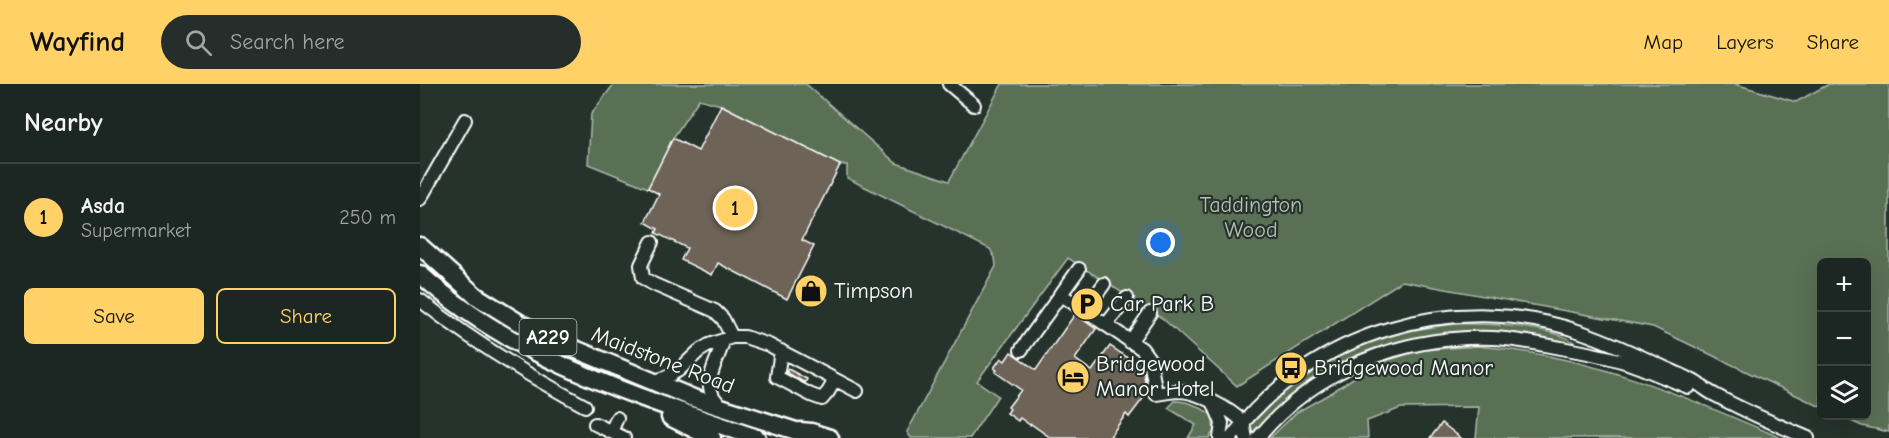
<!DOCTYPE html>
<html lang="en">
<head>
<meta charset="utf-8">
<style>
	body { margin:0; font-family:"Comic Neue",sans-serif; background:#252e2a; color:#f1f3f6 }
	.controls { position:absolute; right:18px; bottom:18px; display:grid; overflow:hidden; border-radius:9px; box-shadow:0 6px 24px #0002 }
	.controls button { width:54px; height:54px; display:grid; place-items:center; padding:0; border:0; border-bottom:2px solid #3a4340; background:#1c2622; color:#f1f3f6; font:30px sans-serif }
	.you { position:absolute; left:741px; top:159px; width:21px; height:21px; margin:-15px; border:4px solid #fff; border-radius:50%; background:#1a73e8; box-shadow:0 0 0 9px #1a73e833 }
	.badge { display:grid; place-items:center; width:39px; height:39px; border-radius:50%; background:#ffd166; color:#111; font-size:20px; font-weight:700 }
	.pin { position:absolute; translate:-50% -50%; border:3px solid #fff; box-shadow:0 2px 6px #0006 }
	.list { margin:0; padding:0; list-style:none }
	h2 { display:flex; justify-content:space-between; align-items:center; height:78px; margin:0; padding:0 24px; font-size:26px }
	h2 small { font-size:20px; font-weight:400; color:#a0a5a5 }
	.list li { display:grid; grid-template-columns:39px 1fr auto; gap:18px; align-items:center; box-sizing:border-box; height:108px; padding:0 24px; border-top:2px solid #3a4340 }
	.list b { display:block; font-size:22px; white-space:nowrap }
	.list p { margin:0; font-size:20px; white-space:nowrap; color:#a0a5a5 }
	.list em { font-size:20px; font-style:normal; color:#a0a5a5 }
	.actions { display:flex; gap:12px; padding:18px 24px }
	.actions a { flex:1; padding:14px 0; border:2px solid #ffd166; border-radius:9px; text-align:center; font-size:21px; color:#ffd166 }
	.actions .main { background:#ffd166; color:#111 }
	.icon { flex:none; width:33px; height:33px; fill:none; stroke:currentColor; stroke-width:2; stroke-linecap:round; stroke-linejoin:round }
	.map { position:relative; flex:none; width:1469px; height:354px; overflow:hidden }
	header { display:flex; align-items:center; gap:36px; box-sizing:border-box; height:84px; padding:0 30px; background:#ffd166; color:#111 }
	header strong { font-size:28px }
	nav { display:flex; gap:33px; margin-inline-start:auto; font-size:21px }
	.search { width:420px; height:54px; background:#252e2a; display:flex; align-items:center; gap:15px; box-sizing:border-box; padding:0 21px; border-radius:33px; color:#a0a5a5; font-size:22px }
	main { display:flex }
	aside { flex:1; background:#1c2622 }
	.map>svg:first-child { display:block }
</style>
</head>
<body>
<header>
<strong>Wayfind</strong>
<div class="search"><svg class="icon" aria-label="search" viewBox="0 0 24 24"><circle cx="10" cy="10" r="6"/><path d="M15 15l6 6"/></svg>Search here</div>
<nav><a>Map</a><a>Layers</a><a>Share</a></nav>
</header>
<main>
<aside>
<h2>Nearby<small></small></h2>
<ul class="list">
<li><span class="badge">1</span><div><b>Asda</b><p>Supermarket</p></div><em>250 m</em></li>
</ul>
<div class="actions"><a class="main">Save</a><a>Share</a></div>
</aside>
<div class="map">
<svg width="1469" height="354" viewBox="0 0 1469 354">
	<rect width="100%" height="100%" fill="#26332d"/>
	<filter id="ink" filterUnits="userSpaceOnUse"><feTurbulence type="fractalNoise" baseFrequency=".0167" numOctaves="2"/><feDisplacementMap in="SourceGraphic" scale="12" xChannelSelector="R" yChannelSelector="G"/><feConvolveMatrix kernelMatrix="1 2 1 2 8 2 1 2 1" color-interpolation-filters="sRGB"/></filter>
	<g filter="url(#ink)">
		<path fill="#5a7055" stroke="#acb8aa" stroke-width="1.5" d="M 194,0 L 386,0 L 476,79 L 529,97 L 582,0 L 1315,0 L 1376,18 L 1409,0 L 1469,0 L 1469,348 L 1442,342 L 1420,332 L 1446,332 L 1446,178 L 1402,178 L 1401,323 L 1233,243 L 982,197 L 817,302 L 742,234 L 648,174 L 557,297 L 578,312 L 550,354 L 491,354 L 487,348 L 576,182 L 575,174 L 570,165 L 427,94 L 427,81 L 420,81 L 301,21 L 279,15 L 253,54 L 228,104 L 168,80 L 171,30 Z
			M 1037,240 C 1066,239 1131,242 1154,258 L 1152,260 C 1055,240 953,244 873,309 C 858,322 844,337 830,351 L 829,341 C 884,278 955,247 1037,240 Z
			M 1058,262 C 1169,271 1261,310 1361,354 L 1056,354 L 1059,323 L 981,324 L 947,337 L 948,354 L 850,354 L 877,328 L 909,310 L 953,281 L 1001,266 Z
			M 755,317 C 770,317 780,323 792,331 L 794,347 L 789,354 L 768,354 L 776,341 L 748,324 Z"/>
		<path fill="#6d6456" stroke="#fff" stroke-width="1.5" d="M 301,21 L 420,81 L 382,156 L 394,162 L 367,215 L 298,179 L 292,191 L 261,176 L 267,164 L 236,149 L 238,145 L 225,138 L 239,110 L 228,104 L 253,54 L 278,67 Z
			M 655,230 L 676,245 L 655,275 L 672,287 L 690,262 L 723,284 L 725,297 L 718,307 L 725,312 L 709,333 L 706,330 L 689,354 L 631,354 L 611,340 L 610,341 L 600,334 L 598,337 L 587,329 L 590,325 L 588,323 L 601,306 L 575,288 L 577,286 L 574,284 L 581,274 L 585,277 L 591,268 L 616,286 Z
			M 368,285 L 387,295 L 385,299 L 366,288 Z
			M 1022,339 L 1041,354 L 1010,354 Z"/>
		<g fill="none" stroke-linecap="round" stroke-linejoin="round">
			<g stroke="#fff" stroke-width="16">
				<path id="minor" d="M 529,0 L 554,21
					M 0,115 L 45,36
					M 232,158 L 221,181 L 223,194 L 233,200 L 295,227 L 303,235 L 312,253
					M 640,210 L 722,265 L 730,276 L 736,310 C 744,309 752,307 760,307 C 779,308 810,325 823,338 L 826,354
					M 0,216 C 52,257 107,291 165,322
					M 665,226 L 684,200
					M 686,241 L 707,214
					M 303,257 C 298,280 276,303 303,323
					M 710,258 L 730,229
					M 601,266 L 659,185
					M 361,267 L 357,293 L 391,311 L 402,315 L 408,308 L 415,296
					M 232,298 L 245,294 L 259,286 L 279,267 L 289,261 L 312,253 L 325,253 L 349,261 L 437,307
					M 794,320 L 802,339 L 800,354
					M 175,340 L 204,354
					M 191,348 L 197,334
					M 811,354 C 891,247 1036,205 1161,248 C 1190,258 1218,271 1245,284 C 1256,289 1268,293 1278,300 C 1284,304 1290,309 1297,312 C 1326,328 1357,341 1388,354
					M 838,354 C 895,284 985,251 1073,254 C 1096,255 1119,260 1141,264 C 1164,268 1186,272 1208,279 C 1228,286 1248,295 1268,303"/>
			</g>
			<g stroke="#fff" stroke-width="21">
				<path id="major" d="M 0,162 L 56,212 L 98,238 L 133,256 L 273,314 L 376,347 L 390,354
					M 0,190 C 96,277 218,312 337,354
					M 250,333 L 292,354
					M 380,347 L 391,348 L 410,354"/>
			</g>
			<use href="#minor" stroke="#26332d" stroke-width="12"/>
			<use href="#major" stroke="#26332d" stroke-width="16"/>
		</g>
	</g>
	<defs>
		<g id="shop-disc" transform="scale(1.725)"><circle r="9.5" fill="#ffd166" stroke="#26332d"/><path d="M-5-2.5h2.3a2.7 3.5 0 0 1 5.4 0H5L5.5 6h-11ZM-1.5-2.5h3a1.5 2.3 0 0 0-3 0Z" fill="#111"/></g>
		<g id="parking-disc" transform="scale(1.725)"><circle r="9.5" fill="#ffd166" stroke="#26332d"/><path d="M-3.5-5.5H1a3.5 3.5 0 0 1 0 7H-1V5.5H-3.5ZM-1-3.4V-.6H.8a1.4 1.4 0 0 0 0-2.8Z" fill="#111"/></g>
		<g id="bus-disc" transform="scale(1.725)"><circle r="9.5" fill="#ffd166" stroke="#26332d"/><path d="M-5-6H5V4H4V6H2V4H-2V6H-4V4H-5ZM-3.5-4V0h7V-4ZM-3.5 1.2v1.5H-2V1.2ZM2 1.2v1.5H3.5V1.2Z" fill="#111"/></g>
		<g id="hotel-disc" transform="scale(1.725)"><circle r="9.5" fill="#ffd166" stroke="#26332d"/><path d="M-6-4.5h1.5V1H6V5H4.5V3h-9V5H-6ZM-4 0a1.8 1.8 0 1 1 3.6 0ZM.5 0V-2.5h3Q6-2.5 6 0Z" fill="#111"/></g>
	</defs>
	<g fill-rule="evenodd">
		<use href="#shop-disc" x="391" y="207"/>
		<use href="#parking-disc" x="667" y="220"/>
		<use href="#bus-disc" x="871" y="284"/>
		<use href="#hotel-disc" x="653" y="293"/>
	</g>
	<g text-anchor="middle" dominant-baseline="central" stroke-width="4.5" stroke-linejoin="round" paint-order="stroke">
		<rect fill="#26332d" stroke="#bec2c0" stroke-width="1.5" x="99.5" y="235" width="57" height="36" rx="4.5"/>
		<g font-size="21" font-weight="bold" fill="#fff">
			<text x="128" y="253">A229</text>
		</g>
		<g font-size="22" fill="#b5bfb2" stroke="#26332d">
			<text x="831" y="121">Taddington<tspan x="831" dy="25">Wood</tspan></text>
		</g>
		<g font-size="22" fill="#fff" stroke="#26332d" text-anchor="start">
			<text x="414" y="207">Timpson</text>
			<text x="690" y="220">Car Park B</text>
			<text x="676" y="280">Bridgewood<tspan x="676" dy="25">Manor Hotel</tspan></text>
			<text x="894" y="284">Bridgewood Manor</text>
		</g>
		<g font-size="22" fill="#fff" stroke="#26332d">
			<text transform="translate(243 276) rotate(21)">Maidstone Road</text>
		</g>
	</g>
</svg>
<div class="controls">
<button>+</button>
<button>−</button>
<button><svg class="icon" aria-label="layers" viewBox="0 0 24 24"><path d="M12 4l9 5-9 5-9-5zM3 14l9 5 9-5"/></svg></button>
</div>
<div class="you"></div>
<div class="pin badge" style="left:315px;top:124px">1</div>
</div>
</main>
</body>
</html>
